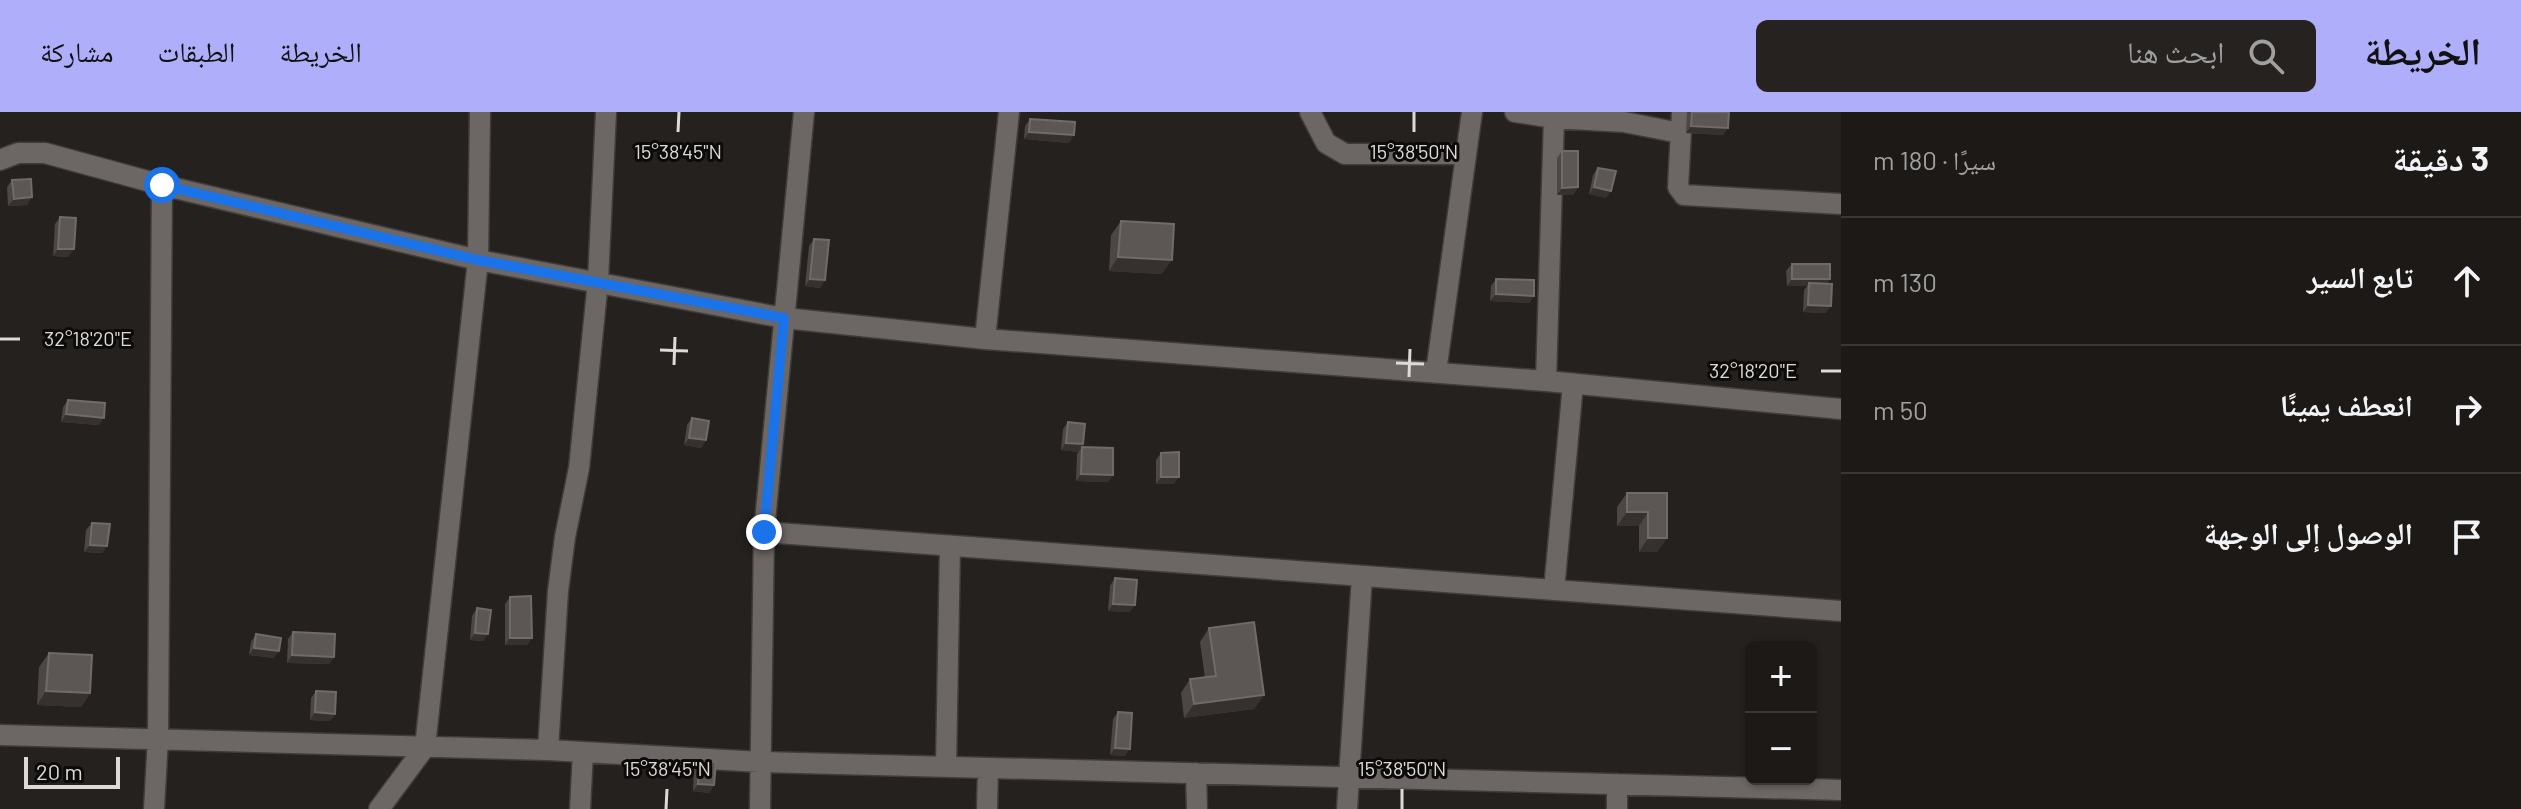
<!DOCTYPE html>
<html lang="ar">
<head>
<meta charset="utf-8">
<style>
	body { margin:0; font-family:Barlow,"Noto Naskh Arabic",sans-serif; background:#25221f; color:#f1f3f6; direction:rtl }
	.controls { position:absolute; right:24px; bottom:24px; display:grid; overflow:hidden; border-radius:12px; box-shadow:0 2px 6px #0004 }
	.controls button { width:72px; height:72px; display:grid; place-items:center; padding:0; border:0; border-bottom:2px solid #3a3835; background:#1c1916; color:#f1f3f6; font:40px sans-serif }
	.scale { position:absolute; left:24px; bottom:20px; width:96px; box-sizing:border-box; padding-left:8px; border:4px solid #dddad8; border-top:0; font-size:22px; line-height:28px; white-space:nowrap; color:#dddad8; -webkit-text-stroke:6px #0d0b0a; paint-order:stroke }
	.stop { position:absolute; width:24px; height:24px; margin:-18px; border:6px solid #1a73e8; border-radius:50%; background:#fff }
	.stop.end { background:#1a73e8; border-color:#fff; box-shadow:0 2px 8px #0008 }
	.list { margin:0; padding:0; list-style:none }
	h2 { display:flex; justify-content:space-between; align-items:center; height:104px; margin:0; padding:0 32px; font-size:34px }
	h2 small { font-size:26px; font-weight:400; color:#a0a0a1 }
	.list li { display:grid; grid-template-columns:52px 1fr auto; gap:24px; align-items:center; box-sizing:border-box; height:128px; padding:0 32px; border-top:2px solid #3a3835 }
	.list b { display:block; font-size:30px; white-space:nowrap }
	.list em { font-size:26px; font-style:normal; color:#a0a0a1 }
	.icon { flex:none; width:44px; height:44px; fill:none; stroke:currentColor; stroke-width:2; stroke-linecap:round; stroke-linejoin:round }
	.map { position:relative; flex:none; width:1841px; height:697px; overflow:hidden; direction:ltr }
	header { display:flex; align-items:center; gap:48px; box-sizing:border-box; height:112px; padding:0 40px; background:#afaefa; color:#111 }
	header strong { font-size:38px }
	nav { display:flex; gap:44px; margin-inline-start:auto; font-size:28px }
	.search { width:560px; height:72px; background:#25221f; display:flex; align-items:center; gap:20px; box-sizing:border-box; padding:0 28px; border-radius:12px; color:#a0a0a1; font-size:30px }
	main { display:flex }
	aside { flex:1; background:#1c1916 }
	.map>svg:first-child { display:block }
</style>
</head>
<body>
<header>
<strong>الخريطة</strong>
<div class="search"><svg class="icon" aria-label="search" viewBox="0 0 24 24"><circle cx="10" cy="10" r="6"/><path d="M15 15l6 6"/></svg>ابحث هنا</div>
<nav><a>الخريطة</a><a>الطبقات</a><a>مشاركة</a></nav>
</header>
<main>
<aside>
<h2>3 دقيقة<small>سيرًا · 180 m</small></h2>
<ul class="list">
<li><svg class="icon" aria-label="ahead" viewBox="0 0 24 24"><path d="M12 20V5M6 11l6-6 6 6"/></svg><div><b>تابع السير</b></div><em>130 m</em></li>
<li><svg class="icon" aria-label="right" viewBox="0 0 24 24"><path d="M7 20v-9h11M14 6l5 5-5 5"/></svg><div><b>انعطف يمينًا</b></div><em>50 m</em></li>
<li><svg class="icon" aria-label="arrive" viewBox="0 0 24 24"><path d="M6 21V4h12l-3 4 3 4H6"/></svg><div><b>الوصول إلى الوجهة</b></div></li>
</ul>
</aside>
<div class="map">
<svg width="1841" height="697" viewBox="0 0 1841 697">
	<rect width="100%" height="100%" fill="#25211e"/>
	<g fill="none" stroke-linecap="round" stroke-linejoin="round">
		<g stroke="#403c3a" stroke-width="23">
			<path id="street" d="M 1310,0 L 1326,31 L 1345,42 L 1465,42
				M 1515,0 L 1554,6 L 1624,10 L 1680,21
				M 1682,0 L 1678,75 L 1684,83 L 1841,92
				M 0,48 L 18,41 L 45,41 L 162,73 L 478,148 L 784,206 L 985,227 L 1546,269 L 1841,297
				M 985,227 L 1009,0
				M 1436,260 L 1472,0
				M 1546,269 L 1554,6
				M 764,420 L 1841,499
				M 1554,478 L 1573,272
				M 0,623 L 548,638 L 761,650 L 1841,678
				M 548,638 L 558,479 L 565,425 L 579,356 L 598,169 L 606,0
				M 946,655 L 950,434
				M 1196,661 L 1197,697
				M 1617,672 L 1617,697
				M 154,697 L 158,626 L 162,73
				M 379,697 L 425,635 L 478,148 L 480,0
				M 580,697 L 583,641
				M 760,697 L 764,420 L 804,0
				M 987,697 L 988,656
				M 1347,697 L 1362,464"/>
		</g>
		<use href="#street" stroke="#6c6764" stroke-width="20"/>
	</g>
	<path fill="#4c4744" d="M 1687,0 L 1729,0 L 1723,23 L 1686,21 Z
		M 1030,7 L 1069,31 L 1024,27 L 1025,14 Z
		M 1562,39 L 1578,75 L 1573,83 L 1557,83 L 1557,46 Z
		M 1598,56 L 1611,79 L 1606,86 L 1589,82 L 1593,63 Z
		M 12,68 L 27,93 L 8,94 L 7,75 Z
		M 60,105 L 68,145 L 53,144 L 55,112 Z
		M 1121,109 L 1162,162 L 1109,159 L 1111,123 Z
		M 814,127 L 825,168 L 820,176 L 805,174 L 809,134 Z
		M 1792,152 L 1827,172 L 1826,201 L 1803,200 L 1804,178 L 1807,174 L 1787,174 L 1786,159 Z
		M 1496,167 L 1534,184 L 1529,191 L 1490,189 L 1491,174 Z
		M 68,288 L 99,313 L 61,310 L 63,295 Z
		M 692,306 L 706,328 L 701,336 L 684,333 L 687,313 Z
		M 1068,310 L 1083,332 L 1078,340 L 1061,338 L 1063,317 Z
		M 1082,335 L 1113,363 L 1108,370 L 1076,369 L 1077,342 Z
		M 1161,341 L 1174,372 L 1156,372 L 1156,348 Z
		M 1627,381 L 1667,381 L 1667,426 L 1657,440 L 1639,440 L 1639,414 L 1617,414 L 1617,395 Z
		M 92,411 L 107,434 L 102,441 L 84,440 L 86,418 Z
		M 1115,466 L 1130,500 L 1108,499 L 1110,474 Z
		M 510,485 L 532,526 L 527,533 L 505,533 L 505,492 Z
		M 477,496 L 488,522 L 483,529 L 470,528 L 472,504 Z
		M 1209,516 L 1264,583 L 1254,597 L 1184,606 L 1181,581 L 1190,567 L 1205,566 L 1200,530 Z
		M 293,520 L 334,545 L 329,552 L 287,551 L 288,527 Z
		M 256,522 L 274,546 L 249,543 L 251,530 Z
		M 49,541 L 90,581 L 81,595 L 37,593 L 39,555 Z
		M 316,579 L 335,602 L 330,609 L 310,608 L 311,586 Z
		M 1118,600 L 1125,644 L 1110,643 L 1113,607 Z
		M 700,649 L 714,673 L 709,681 L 693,679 L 694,656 Z"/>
	<path fill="#36312e" d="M 1691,14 L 1728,16 L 1723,23 L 1686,21 Z
		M 1029,20 L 1074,23 L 1069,31 L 1024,27 Z
		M 1578,75 L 1573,83 L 1557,83 L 1562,76 Z
		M 1594,75 L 1611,79 L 1606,86 L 1589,82 Z
		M 32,85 L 27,93 L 8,94 L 14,87 Z
		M 58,137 L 74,137 L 68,145 L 53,144 Z
		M 1118,145 L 1172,148 L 1162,162 L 1109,159 Z
		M 810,167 L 825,168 L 820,176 L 805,174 Z
		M 1792,167 L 1830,167 L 1825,174 L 1809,171 L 1807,174 L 1787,174 Z
		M 1496,182 L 1534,184 L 1529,191 L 1490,189 Z
		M 1808,193 L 1831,194 L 1826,201 L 1803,200 Z
		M 66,302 L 104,306 L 99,313 L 61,310 Z
		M 689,326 L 706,328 L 701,336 L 684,333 Z
		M 1066,331 L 1083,332 L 1078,340 L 1061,338 Z
		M 1081,362 L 1113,363 L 1108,370 L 1076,369 Z
		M 1161,365 L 1179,365 L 1174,372 L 1156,372 Z
		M 1627,400 L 1648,400 L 1639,414 L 1617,414 Z
		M 1648,426 L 1667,426 L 1657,440 L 1639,440 Z
		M 90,433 L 107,434 L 102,441 L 84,440 Z
		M 1113,492 L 1135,493 L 1130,500 L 1108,499 Z
		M 475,521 L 488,522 L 483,529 L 470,528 Z
		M 510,526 L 532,526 L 527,533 L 505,533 Z
		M 254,536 L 279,539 L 274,546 L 249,543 Z
		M 292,543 L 334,545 L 329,552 L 287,551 Z
		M 46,579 L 90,581 L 81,595 L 37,593 Z
		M 1264,583 L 1254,597 L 1184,606 L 1194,592 Z
		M 315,600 L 335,602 L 330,609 L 310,608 Z
		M 1115,636 L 1130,637 L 1125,644 L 1110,643 Z
		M 698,672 L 714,673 L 709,681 L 693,679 Z"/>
	<path fill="#5c5754" stroke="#706b69" stroke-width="2" d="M 1692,0 L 1729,0 L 1728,16 L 1691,14 Z
		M 1030,7 L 1075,10 L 1074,23 L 1029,20 Z
		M 1562,39 L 1578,39 L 1578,75 L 1562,76 Z
		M 1598,56 L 1616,59 L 1611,79 L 1594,75 Z
		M 31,67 L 32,85 L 14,87 L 12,68 Z
		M 60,105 L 76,106 L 74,137 L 58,137 Z
		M 1121,109 L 1174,112 L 1172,148 L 1118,145 Z
		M 814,127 L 829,128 L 825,168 L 810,167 Z
		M 1792,152 L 1830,152 L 1830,167 L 1792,167 Z
		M 1496,167 L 1534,168 L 1534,184 L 1496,182 Z
		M 1809,171 L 1832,172 L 1831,194 L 1808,193 Z
		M 68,288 L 105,291 L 104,306 L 66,302 Z
		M 692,306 L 709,309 L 706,328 L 689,326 Z
		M 1068,310 L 1085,312 L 1083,332 L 1066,331 Z
		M 1082,335 L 1113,336 L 1113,363 L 1081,362 Z
		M 1179,340 L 1179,365 L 1161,365 L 1161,341 Z
		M 1627,381 L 1667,381 L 1667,426 L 1648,426 L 1648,400 L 1627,400 Z
		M 92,411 L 110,412 L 107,434 L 90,433 Z
		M 1115,466 L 1137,468 L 1135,493 L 1113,492 Z
		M 531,484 L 532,526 L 510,526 L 510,485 Z
		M 477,496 L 491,498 L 488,522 L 475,521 Z
		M 1254,510 L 1264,583 L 1194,592 L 1190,567 L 1216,564 L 1209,516 Z
		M 293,520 L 335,522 L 334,545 L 292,543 Z
		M 256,522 L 281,526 L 279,539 L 254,536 Z
		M 49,541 L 92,543 L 90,581 L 46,579 Z
		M 316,579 L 336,580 L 335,602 L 315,600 Z
		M 1118,600 L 1132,601 L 1130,637 L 1115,636 Z
		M 700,649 L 716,650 L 714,673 L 698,672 Z"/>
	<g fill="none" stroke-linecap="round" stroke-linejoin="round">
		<path stroke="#1a73e8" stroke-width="10" d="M 162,73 L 478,148 L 784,206 L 764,420"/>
	</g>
	<path fill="none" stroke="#dddad8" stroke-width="3" d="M 678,20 L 679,0M 1414,20 L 1414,0M 0,227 L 20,227M 660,238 L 688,239M 1396,251 L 1424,252M 674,253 L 675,225M 1821,259 L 1841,259M 1409,265 L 1410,237M 666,697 L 667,677M 1402,697 L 1402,677"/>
	<g font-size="20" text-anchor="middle" fill="#dddad8" stroke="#0d0b0a" stroke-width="6" stroke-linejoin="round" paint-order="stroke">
		<text x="678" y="47">15°38'45"N</text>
		<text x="1414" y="47">15°38'50"N</text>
		<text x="88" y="234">32°18'20"E</text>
		<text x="1753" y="266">32°18'20"E</text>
		<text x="667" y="664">15°38'45"N</text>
		<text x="1402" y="664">15°38'50"N</text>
	</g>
</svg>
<div class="controls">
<button>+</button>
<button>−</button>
</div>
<div class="scale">20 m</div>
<div class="stop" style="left:162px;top:73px"></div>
<div class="stop end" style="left:764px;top:420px"></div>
</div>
</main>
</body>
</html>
